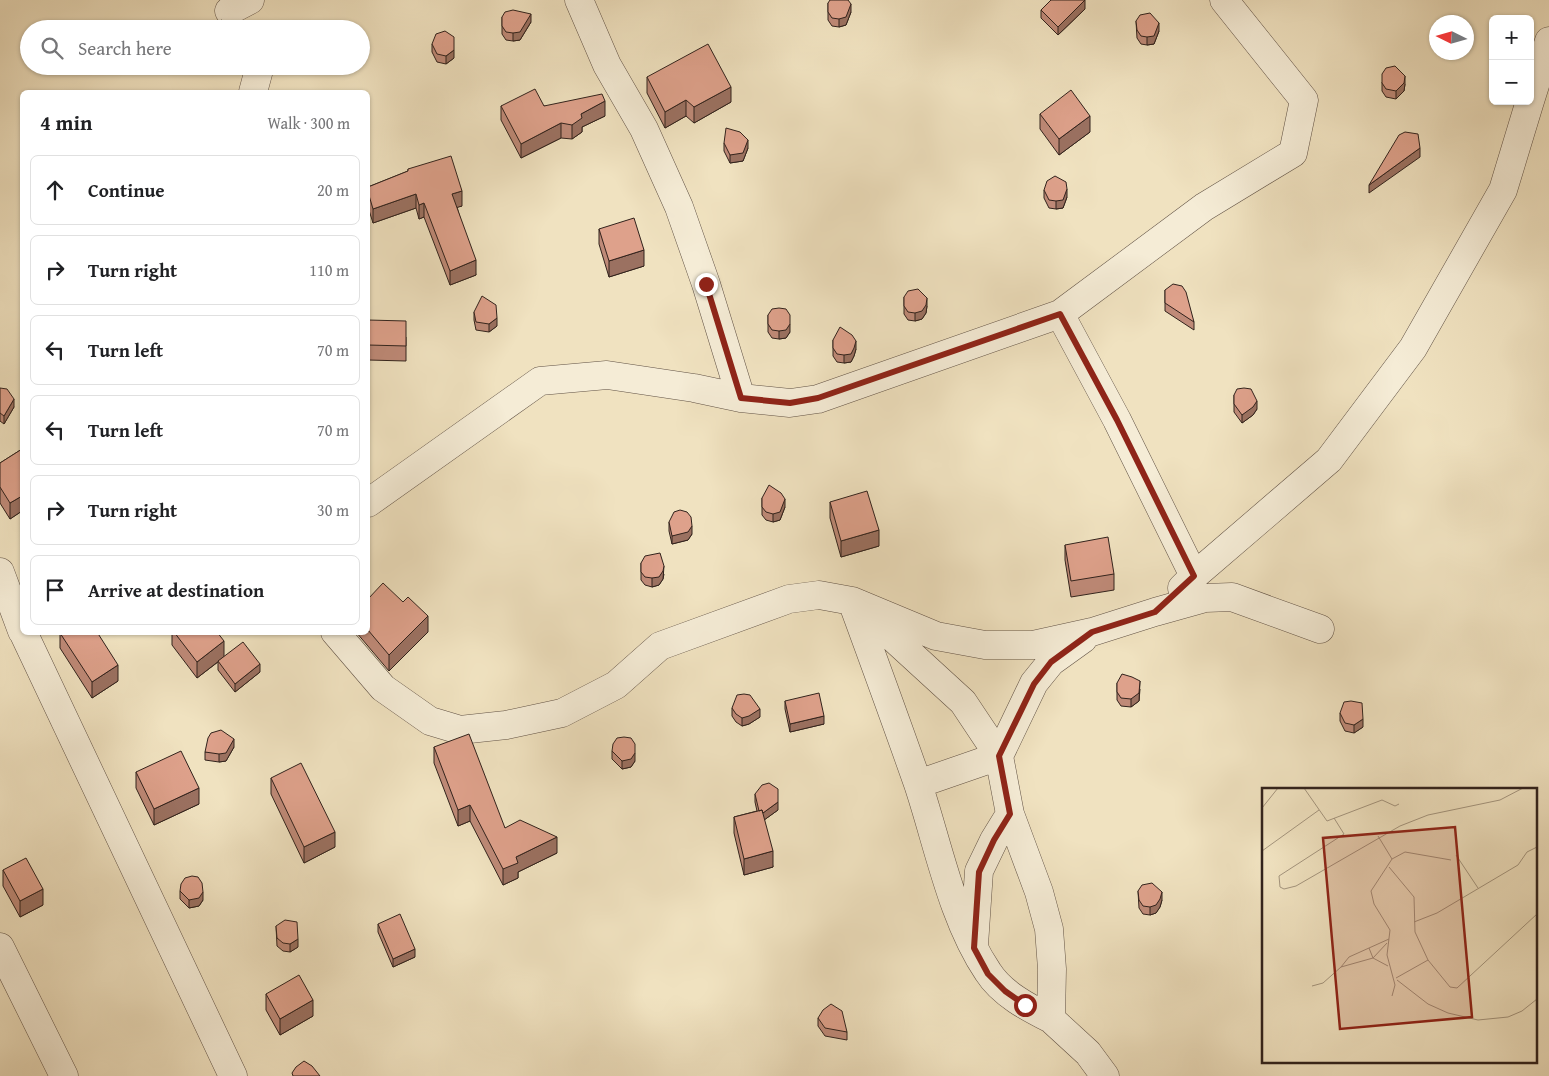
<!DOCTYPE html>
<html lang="en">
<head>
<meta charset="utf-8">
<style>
	body { margin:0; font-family:"Gentium Book Plus",serif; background:#f6f6f6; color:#202124 }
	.controls { position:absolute; right:15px; top:15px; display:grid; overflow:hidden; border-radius:8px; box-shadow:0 1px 4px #0004 }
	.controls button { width:45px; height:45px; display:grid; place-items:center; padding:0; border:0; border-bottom:1px solid #e0e0e0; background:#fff; color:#202124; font:25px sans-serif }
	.compass { position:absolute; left:1429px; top:15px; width:45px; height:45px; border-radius:50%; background:#fff; box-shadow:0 1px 4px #0004; rotate:275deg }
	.stop { position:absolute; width:15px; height:15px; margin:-11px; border:4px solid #8f2418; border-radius:50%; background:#fff }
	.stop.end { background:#8f2418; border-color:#fff; box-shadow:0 1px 5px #0008 }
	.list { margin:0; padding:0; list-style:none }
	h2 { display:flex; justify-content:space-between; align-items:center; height:65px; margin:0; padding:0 20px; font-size:21px }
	h2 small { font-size:16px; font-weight:400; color:#757577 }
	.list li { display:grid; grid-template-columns:32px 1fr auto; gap:15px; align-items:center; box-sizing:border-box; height:70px; margin:0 10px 10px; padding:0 10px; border:1px solid #e0e0e0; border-radius:8px }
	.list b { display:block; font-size:19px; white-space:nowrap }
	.list em { font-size:16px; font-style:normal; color:#757577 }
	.icon { flex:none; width:28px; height:28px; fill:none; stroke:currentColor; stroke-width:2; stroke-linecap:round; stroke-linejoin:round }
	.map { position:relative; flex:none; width:1549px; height:1076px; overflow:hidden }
	.search { position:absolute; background:#fff; box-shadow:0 1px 4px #0004; left:20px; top:20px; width:350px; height:55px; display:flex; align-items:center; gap:12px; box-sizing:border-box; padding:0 18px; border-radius:28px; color:#757577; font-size:19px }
	.panel { position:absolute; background:#fff; box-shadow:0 1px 4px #0004; left:20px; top:90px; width:350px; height:545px; border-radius:8px }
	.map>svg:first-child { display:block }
</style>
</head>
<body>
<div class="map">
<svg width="1549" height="1076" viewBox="0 0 1549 1076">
	<rect width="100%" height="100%" fill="#f0e2c0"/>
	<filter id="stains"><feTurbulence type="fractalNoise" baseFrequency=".004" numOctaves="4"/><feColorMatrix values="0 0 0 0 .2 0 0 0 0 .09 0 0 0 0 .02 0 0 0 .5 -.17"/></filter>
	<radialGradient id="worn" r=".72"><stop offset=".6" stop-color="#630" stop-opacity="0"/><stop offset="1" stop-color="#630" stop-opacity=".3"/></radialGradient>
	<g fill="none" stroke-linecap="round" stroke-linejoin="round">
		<g stroke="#615245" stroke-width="29">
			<path id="minor" d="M 579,0 L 607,65 L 644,129 L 679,207 L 706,284 L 741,398
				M 229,11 L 250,0
				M 253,92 L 260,66
				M 1530,101 L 1549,41
				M 1060,314 L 1117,420 L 1194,576 L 1182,588
				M 368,503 L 540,381 L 607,375 L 694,388 L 741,398 L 790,403 L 818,399 L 1060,314 L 1204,207 L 1293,153 L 1304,100 L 1224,0
				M 0,572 L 22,631
				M 1194,576 L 1329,460 L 1413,348 L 1503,190 L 1530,101
				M 853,604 C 875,664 897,724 918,784 C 938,844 952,919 988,972 C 1002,994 1029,1008 1051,1019
				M 868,615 L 963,702 L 999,756 L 1010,814 L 1039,892 L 1049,929 L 1052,969 L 1051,1019 L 1088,1053 L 1105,1076
				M 23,632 L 233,1076
				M 335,632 L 383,688 L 430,721 L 460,730 L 506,725 L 562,713 L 616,685 L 660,646 L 789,599 L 819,595 L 852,601 L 936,636 L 985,645 L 1033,645 L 1092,632 L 1155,612 L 1205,598 L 1232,597 L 1320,629
				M 918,784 L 999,756 L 1034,683 L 1051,662 L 1083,639
				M 974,945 L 979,871 L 994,840 L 1010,814
				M 0,947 L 64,1076"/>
		</g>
		<use href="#minor" stroke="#f5ecd6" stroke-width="28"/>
	</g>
	<path fill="#bf8a78" stroke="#31221c" d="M 828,3 L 851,12 L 846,25 L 839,27 L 832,26 L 828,20 Z
		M 1085,9 L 1058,35 L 1041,18 L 1041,10 Z
		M 502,17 L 531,22 L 520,40 L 513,41 L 506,40 L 502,34 Z
		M 1136,21 L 1159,31 L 1154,44 L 1147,45 L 1141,44 L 1137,38 Z
		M 432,44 L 454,58 L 446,64 L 437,62 L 432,52 Z
		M 647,77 L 731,102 L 694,123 L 686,116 L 665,128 L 647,93 Z
		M 1382,82 L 1405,84 L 1404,91 L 1396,99 L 1386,97 L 1382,91 Z
		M 501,106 L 544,106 L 605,116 L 582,127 L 582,132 L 572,139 L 561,138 L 521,158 L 501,120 Z
		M 1040,114 L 1090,132 L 1059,155 L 1040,129 Z
		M 724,143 L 748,148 L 743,161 L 730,163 L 724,151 Z
		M 408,169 L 462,206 L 457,207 L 476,275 L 450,285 L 424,217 L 419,219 L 416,208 L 373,223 L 368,207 L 368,187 L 408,171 Z
		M 1044,190 L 1067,197 L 1063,208 L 1056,209 L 1049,208 L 1044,198 Z
		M 599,229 L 644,266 L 609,277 L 599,244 Z
		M 1165,290 L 1194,322 L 1194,330 L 1165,311 Z
		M 904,297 L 927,306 L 926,313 L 922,319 L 915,321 L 908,320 L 904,314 Z
		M 474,312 L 497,326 L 489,332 L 476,330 L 474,320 Z
		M 768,315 L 790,332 L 786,338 L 779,339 L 772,338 L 768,332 Z
		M 368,320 L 406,337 L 406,361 L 368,360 Z
		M 833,340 L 856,349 L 854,356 L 851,362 L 844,363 L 837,362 L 833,356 Z
		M 0,388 L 14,407 L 4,424 L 0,421 Z
		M 1234,395 L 1257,409 L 1253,415 L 1242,423 L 1234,412 Z
		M 22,449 L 22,511 L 10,519 L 0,503 L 0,463 Z
		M 762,498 L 785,507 L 780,520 L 773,522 L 766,520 L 762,515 Z
		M 830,502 L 879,546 L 841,557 L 830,518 Z
		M 669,522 L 692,534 L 688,540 L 672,544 L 669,531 Z
		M 1065,545 L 1114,574 L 1114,590 L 1071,597 L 1065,560 Z
		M 641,563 L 664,574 L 663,579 L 659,585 L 652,587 L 645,585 L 641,580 Z
		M 368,599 L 428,632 L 389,671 L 356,632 L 368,632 Z
		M 60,632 L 118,681 L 92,698 L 60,648 Z
		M 172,632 L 217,632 L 224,657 L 260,672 L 235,692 L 218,670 L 218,662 L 197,678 L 172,645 Z
		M 1117,683 L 1140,689 L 1139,701 L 1131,707 L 1121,706 L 1117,700 Z
		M 785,701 L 824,724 L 790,732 L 785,709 Z
		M 732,708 L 760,717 L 749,724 L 742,726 L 736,722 L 732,716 Z
		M 1340,713 L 1363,727 L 1354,733 L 1345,731 L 1340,721 Z
		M 234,747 L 226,761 L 219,762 L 205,760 L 205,752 Z
		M 434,747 L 505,828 L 557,853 L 518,872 L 518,878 L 503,885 L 470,821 L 458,826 L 434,763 Z
		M 612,751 L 635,761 L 631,767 L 622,769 L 612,759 Z
		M 136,772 L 199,804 L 154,825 L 136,788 Z
		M 271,778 L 335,847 L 304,863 L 271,794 Z
		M 755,794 L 778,810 L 764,820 L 773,867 L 744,875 L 734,833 L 734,817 L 757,811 L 755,802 Z
		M 3,870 L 43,905 L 20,917 L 3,886 Z
		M 180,891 L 203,900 L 199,906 L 189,908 L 180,899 Z
		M 1138,891 L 1162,900 L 1160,907 L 1156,913 L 1150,915 L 1143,914 L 1139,908 Z
		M 378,924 L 415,957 L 393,967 L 378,932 Z
		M 276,926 L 298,947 L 290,952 L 283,951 L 277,946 Z
		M 266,994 L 313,1016 L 280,1035 L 266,1010 Z
		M 818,1018 L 847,1032 L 847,1040 L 825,1036 L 818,1026 Z"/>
	<path fill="#9b7161" stroke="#31221c" d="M 1085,0 L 1085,9 L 1058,35 L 1058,27 Z
		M 851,4 L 851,12 L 846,25 L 839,27 L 839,19 Z
		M 531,14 L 531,22 L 520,40 L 513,41 L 513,33 Z
		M 1159,23 L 1159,31 L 1154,44 L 1147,45 L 1147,37 Z
		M 454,50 L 454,58 L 446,64 L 446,56 Z
		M 1405,76 L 1405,84 L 1404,91 L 1396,99 L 1396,91 Z
		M 731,87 L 731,102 L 694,123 L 694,107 Z
		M 686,100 L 686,116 L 665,128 L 665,112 Z
		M 605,101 L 605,116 L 582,127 L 582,132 L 572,139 L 572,125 L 581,114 Z
		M 1090,116 L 1090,132 L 1059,155 L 1059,139 Z
		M 561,123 L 561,138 L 521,158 L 521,144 Z
		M 748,140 L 748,148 L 743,161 L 730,163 L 730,155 Z
		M 1420,148 L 1420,157 L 1369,193 L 1369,185 Z
		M 1067,189 L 1067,197 L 1063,208 L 1056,209 L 1056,201 Z
		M 462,191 L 462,206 L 452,209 L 452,194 Z
		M 416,194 L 416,208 L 373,223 L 373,209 Z
		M 424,203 L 424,217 L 419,219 L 419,205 Z
		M 644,250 L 644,266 L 609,277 L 609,261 Z
		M 476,260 L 476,275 L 450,285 L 450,271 Z
		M 927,298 L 927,306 L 926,313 L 922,319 L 915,321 L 915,313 Z
		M 497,318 L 497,326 L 489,332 L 489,324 Z
		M 790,324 L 790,332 L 786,338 L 779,339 L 779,331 Z
		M 856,341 L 856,349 L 854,356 L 851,362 L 844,363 L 844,355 Z
		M 14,399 L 14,407 L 4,424 L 4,416 Z
		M 1257,401 L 1257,409 L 1253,415 L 1242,423 L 1242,415 Z
		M 22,496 L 22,511 L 10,519 L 10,503 Z
		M 785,499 L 785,507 L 780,520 L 773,522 L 773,514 Z
		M 692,526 L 692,534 L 688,540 L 672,544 L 672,536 Z
		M 879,530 L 879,546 L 841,557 L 841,541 Z
		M 664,566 L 663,579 L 659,585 L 652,587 L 652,578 Z
		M 428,616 L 428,632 L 389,671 L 389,655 Z
		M 224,641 L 224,657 L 197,678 L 197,662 Z
		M 260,664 L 260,672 L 235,692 L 235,684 Z
		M 118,665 L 118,681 L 92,698 L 92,682 Z
		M 1140,681 L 1139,701 L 1131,707 L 1131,699 Z
		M 760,709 L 760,717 L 749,724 L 742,726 L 742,718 Z
		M 824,716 L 824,724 L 790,732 L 790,724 Z
		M 1363,719 L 1363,727 L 1354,733 L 1354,725 Z
		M 234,739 L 234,747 L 226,761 L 219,762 L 219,754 Z
		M 635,753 L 635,761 L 631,767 L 622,769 L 622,761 Z
		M 199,788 L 199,804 L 154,825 L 154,809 Z
		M 778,802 L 778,810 L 760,823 L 760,815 Z
		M 470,805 L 470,821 L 458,826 L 458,810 Z
		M 335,832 L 335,847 L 304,863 L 304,847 Z
		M 557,837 L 557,853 L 518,872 L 518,878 L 503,885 L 503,869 L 516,857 Z
		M 773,851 L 773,867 L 744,875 L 744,859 Z
		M 43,889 L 43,905 L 20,917 L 20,901 Z
		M 203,892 L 203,900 L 199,906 L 189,908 L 189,900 Z
		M 1162,892 L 1162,900 L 1160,907 L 1156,913 L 1150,915 L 1150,907 Z
		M 298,939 L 298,947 L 290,952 L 290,944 Z
		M 415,949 L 415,957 L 393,967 L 393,959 Z
		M 313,1000 L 313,1016 L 280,1035 L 280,1019 Z"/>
	<path fill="#dea18b" stroke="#31221c" d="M 830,0 L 848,0 L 851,4 L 846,17 L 839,19 L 832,18 L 828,12 L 828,3 Z
		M 1051,0 L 1085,0 L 1058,27 L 1041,10 Z
		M 513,10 L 531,14 L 520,32 L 513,33 L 506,32 L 502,26 L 502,17 L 505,12 Z
		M 1150,13 L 1159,23 L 1154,36 L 1147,37 L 1141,36 L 1137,30 L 1136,21 L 1140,15 Z
		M 222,20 L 224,29 L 198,29 Z
		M 445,31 L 454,37 L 454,50 L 446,56 L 437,54 L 432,44 L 436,34 Z
		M 708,44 L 731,87 L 694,107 L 686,100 L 665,112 L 647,77 Z
		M 1395,66 L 1405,76 L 1404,83 L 1396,91 L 1386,89 L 1382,83 L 1382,74 L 1386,68 Z
		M 535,89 L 544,106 L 602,94 L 605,101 L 581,114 L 582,118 L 572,125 L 561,123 L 521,144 L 501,106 Z
		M 1071,90 L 1090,116 L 1059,139 L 1040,114 Z
		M 726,128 L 740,132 L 748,140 L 743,153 L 730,155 L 724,143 Z
		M 1405,132 L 1418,134 L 1420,148 L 1369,185 L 1399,135 Z
		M 451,156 L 462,191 L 452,194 L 476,260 L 450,271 L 424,203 L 419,205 L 416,194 L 373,209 L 368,192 L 368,187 L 408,171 L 408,169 Z
		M 1055,176 L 1066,182 L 1067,189 L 1063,200 L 1056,201 L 1049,200 L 1044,190 L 1047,181 Z
		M 634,218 L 644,250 L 609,261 L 599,229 Z
		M 1173,284 L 1182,286 L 1186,292 L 1194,322 L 1165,303 L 1165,290 Z
		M 918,289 L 927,298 L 926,305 L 922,311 L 915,313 L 908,312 L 904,306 L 904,297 L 908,291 Z
		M 482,296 L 496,305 L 497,318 L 489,324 L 476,322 L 474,312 Z
		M 779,308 L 786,309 L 790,315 L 790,324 L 786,330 L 779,331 L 772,330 L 768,324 L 768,315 L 772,309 Z
		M 368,320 L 406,321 L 406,346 L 368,345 Z
		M 840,327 L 852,335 L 856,341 L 854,348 L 851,354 L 844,355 L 837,354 L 833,348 L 833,340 Z
		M 0,388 L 7,389 L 14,399 L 4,416 L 0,413 Z
		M 1244,388 L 1251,389 L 1257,401 L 1253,407 L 1242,415 L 1234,404 L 1234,395 L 1237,389 Z
		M 22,449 L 22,496 L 10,503 L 0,487 L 0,463 Z
		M 769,485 L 781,493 L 785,499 L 780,512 L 773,514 L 766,512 L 762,507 L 762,498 Z
		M 867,491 L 879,530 L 841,541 L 830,502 Z
		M 680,510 L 687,512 L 691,517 L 692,526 L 688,532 L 672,536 L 669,522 L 674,512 Z
		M 1108,537 L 1114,574 L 1071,581 L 1065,545 Z
		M 660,553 L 664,566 L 663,571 L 659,577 L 652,578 L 645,577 L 641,572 L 641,563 L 645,556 Z
		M 383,583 L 403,602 L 408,597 L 428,616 L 389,655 L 368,630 L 368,599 Z
		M 97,632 L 118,665 L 92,682 L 60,633 Z
		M 174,632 L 217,632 L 224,641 L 197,662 Z
		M 243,642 L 260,664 L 235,684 L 218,661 Z
		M 1122,674 L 1132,677 L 1140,681 L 1139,693 L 1131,699 L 1121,698 L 1117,692 L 1117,683 Z
		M 819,693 L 824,716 L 790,724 L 785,701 Z
		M 744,694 L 750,695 L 760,709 L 749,716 L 742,718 L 736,714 L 732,708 L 737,695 Z
		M 1351,701 L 1362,703 L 1363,719 L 1354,725 L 1345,723 L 1340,713 L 1344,702 Z
		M 221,730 L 234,739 L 226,753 L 219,754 L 205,752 L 208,738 L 211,733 Z
		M 469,734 L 505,828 L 520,820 L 557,837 L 516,857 L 518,863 L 503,869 L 470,805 L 458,810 L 434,747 Z
		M 624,737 L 631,738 L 635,744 L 635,753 L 631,759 L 622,761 L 612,751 L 613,744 L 617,738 Z
		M 181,751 L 199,788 L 154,809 L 136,772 Z
		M 301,763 L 335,832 L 304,847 L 271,778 Z
		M 769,783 L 778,789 L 778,802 L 763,813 L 762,810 L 759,811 L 755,794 L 762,785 Z
		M 762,810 L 773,851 L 744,859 L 734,817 Z
		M 26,858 L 43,889 L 20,901 L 3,870 Z
		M 192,876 L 198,877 L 202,883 L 203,892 L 199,898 L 189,900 L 180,891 L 181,884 L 185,878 Z
		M 1152,883 L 1162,892 L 1160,899 L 1156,905 L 1150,907 L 1143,906 L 1139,900 L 1138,891 L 1142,885 Z
		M 400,914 L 415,949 L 393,959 L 378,924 Z
		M 285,920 L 297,922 L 298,939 L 290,944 L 283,943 L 277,938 L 276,926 Z
		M 299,975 L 313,1000 L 280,1019 L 266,994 Z
		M 831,1004 L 842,1011 L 847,1032 L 825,1028 L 818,1018 L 823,1010 Z
		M 304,1061 L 312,1066 L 320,1076 L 293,1076 L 292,1073 L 296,1067 Z"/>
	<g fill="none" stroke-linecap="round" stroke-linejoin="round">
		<path stroke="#8f2418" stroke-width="6" d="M 706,284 L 741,398 L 790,403 L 818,398 L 1060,314 L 1117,420 L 1194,576 L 1155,612 L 1092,632 L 1051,662 L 1034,684 L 999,756 L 1010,814 L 994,840 L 979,872 L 974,948 L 988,974 L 1005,991 L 1025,1005"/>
	</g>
	<g transform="translate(1262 788)">
		<rect width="275" height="275" fill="#f0e2c0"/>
		<path fill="none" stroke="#a4957e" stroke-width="1" d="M 42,0 L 65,33 L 120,12 L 133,18 L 137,16M 0,20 L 16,0M 72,30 L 82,46 L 17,88 L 18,99 L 22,101 L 34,98 L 138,38 L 166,27 L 238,12 L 261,0M 116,48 L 130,71 L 143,64 L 189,72M 0,63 L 57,22M 194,67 L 216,100M 127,79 L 152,109 L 153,144 L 166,172 L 188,199 L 195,200 L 275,126M 152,134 L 175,125 L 256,77 L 265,64 L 275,59M 107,160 L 111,170 L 126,178M 79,179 L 87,169 L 127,151M 134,190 L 166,172M 135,192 L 166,216 L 186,225 L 216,232 L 246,229 L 260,223 L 275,211M 50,198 L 61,195 L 79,179 L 111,170 L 125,155M 130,208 L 133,197 L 125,167 L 128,142 L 112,116 L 109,103 L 130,71"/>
		<path fill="#8f2418" fill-opacity="0.15" stroke="#8f2418" stroke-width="2.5" d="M 193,39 L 210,229 L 78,241 L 61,50 Z"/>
		<rect width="275" height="275" fill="none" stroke="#31221c" stroke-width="2.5"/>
	</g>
	<rect width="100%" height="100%" filter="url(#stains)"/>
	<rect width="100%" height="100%" fill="url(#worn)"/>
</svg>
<div class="controls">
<button>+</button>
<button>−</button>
</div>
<svg class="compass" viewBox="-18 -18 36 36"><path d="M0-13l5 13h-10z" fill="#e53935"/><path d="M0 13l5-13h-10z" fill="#757577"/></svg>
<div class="stop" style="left:1025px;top:1005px"></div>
<div class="stop end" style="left:706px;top:284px"></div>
<div class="search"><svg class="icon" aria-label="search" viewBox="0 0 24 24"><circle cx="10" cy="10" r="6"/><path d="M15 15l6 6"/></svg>Search here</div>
<section class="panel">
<h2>4 min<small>Walk · 300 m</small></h2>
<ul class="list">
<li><svg class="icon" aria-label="ahead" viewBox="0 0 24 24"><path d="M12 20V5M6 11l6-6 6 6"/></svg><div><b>Continue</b></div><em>20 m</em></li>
<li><svg class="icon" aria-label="right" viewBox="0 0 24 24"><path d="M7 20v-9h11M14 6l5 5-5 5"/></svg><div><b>Turn right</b></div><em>110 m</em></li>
<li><svg class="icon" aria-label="left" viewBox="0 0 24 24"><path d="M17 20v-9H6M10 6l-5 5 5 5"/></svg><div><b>Turn left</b></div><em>70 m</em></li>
<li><svg class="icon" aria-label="left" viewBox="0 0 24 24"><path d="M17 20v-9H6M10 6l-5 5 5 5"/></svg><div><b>Turn left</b></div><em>70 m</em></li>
<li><svg class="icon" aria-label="right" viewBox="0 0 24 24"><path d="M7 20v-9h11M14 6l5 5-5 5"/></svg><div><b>Turn right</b></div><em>30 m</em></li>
<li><svg class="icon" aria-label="arrive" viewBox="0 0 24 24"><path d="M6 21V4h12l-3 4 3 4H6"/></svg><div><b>Arrive at destination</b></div></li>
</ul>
</section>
</div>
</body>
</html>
